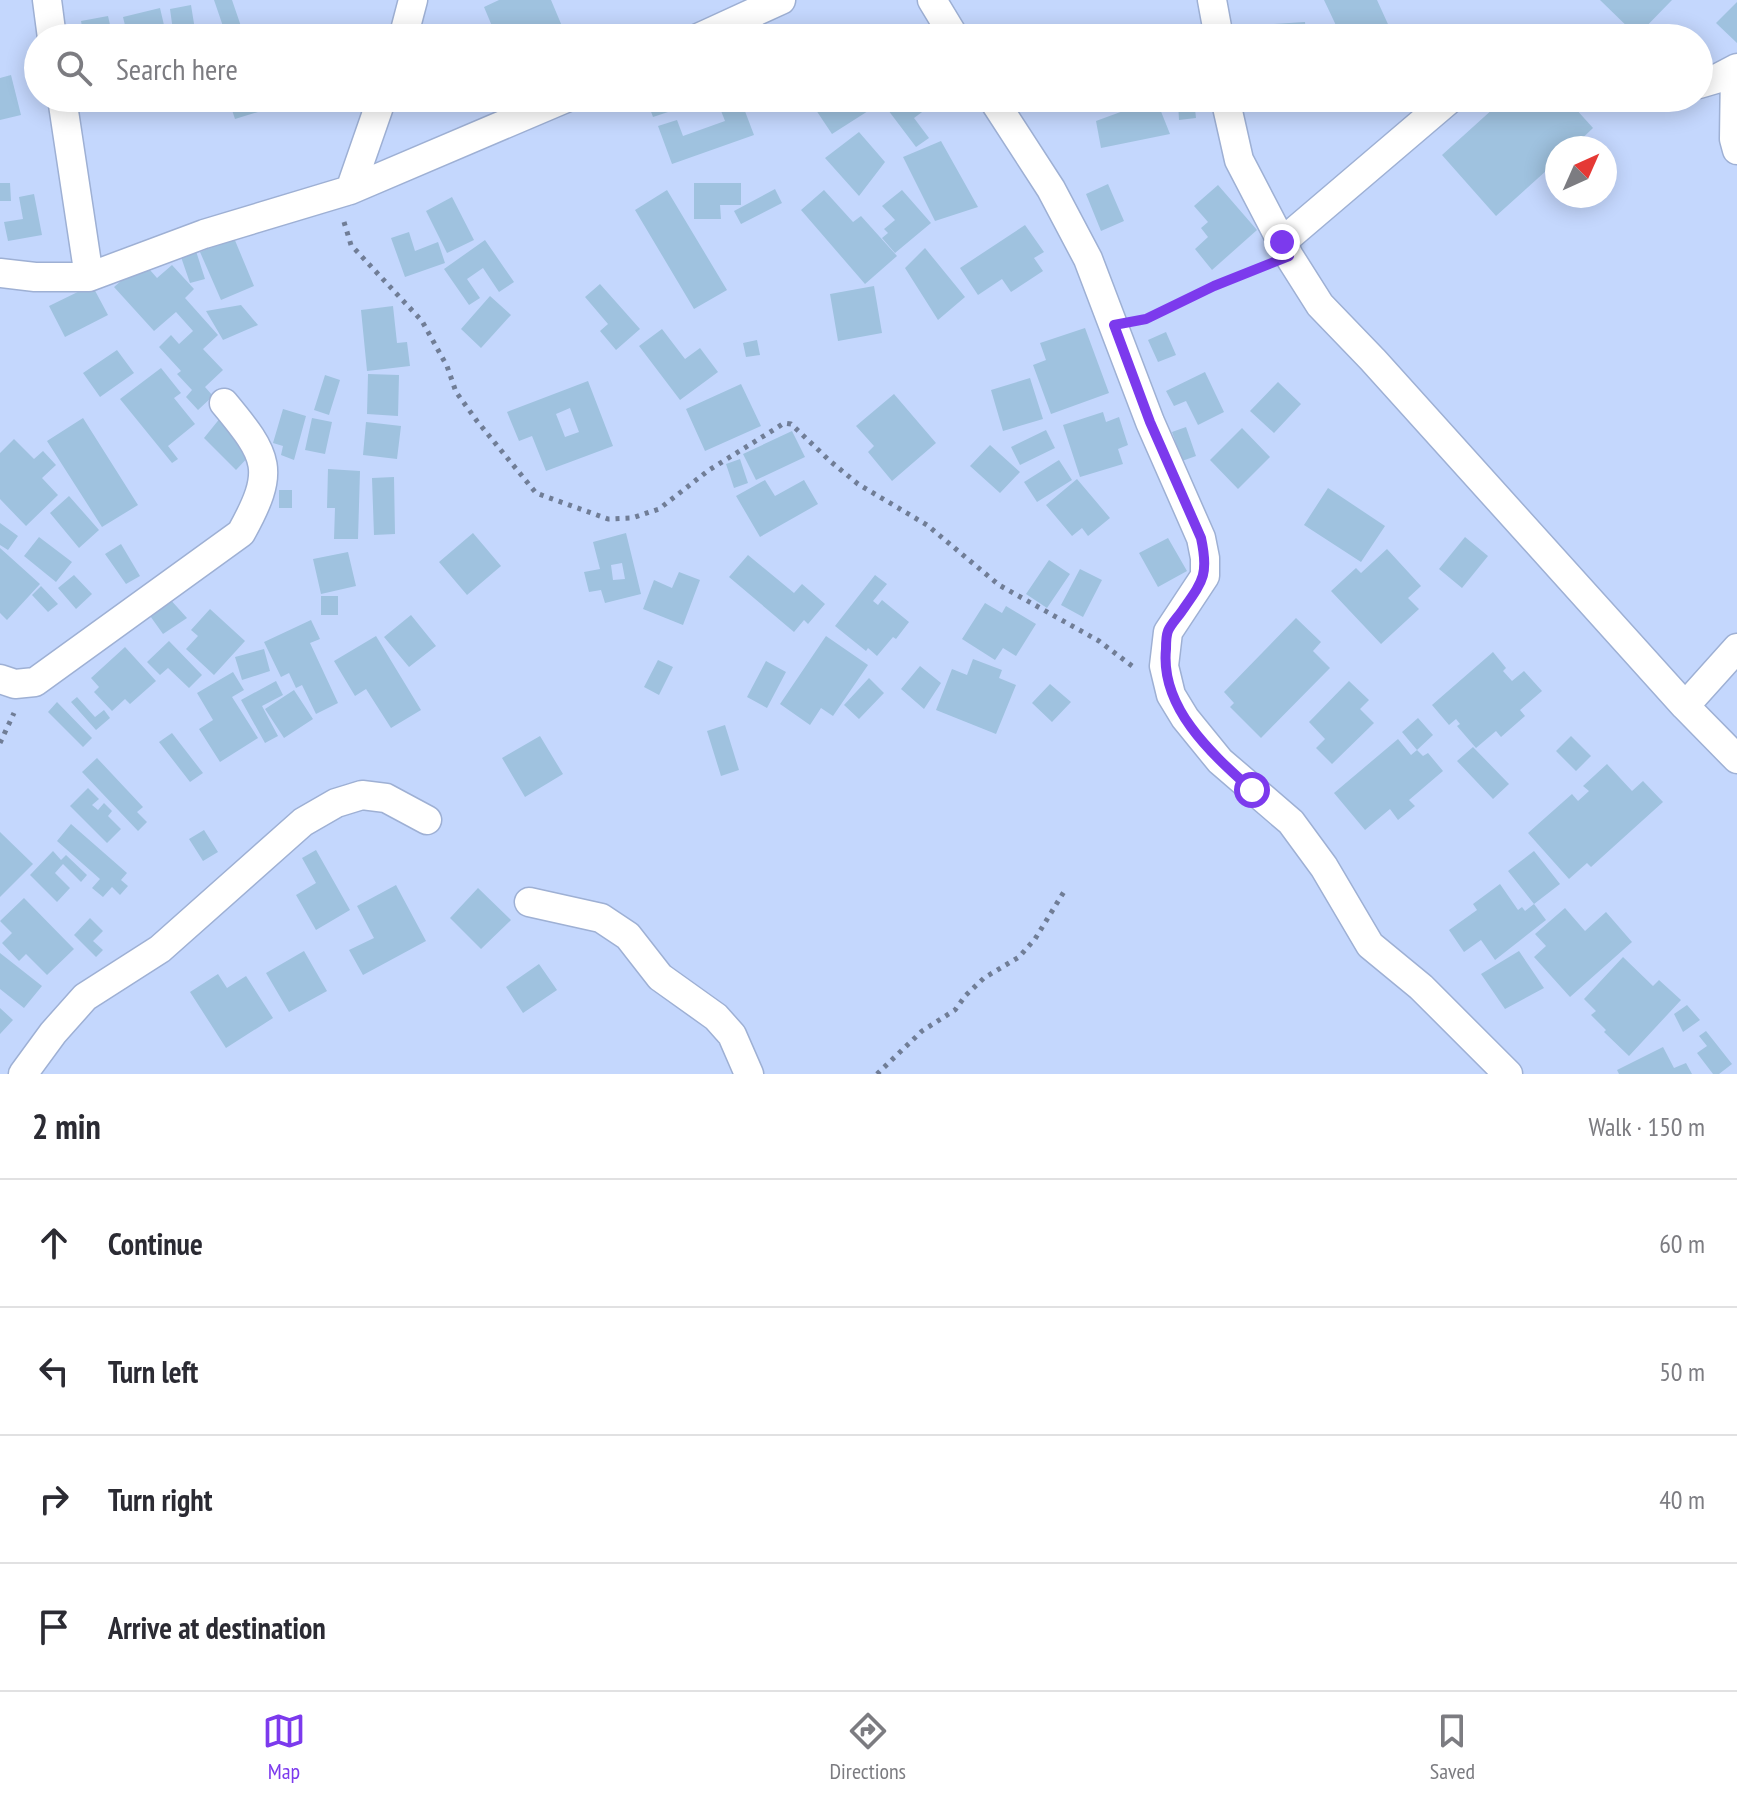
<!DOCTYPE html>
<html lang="en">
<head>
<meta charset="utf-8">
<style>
	body { margin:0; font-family:"PT Sans Narrow",sans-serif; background:#f2f2f3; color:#2b2b33 }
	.compass { position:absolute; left:1545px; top:136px; width:72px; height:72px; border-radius:50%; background:#fff; box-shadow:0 4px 20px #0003; rotate:45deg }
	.stop { position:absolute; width:24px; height:24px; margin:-18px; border:6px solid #7c3aed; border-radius:50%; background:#fff }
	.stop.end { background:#7c3aed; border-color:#fff; box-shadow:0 2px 8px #0008 }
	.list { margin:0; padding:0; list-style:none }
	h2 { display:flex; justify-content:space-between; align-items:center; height:104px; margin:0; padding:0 32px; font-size:34px }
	h2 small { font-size:26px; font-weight:400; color:#7c7c81 }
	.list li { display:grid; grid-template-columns:52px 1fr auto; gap:24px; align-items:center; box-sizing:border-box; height:128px; padding:0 32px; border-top:2px solid #e1e1e2 }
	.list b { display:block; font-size:30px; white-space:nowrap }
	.list em { font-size:26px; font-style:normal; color:#7c7c81 }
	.icon { flex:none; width:44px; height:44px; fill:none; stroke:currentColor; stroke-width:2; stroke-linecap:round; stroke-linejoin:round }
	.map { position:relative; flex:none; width:1737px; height:1074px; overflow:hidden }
	.search { position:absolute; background:#fff; box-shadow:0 4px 20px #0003; left:24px; right:24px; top:24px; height:88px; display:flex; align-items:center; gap:20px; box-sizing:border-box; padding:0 28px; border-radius:44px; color:#7c7c81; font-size:30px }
	.sheet { height:616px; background:#fff }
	nav { display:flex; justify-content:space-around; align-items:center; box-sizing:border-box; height:112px; border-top:2px solid #e1e1e2; background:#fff; font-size:22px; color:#7c7c81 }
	nav a { display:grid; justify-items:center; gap:4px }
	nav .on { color:#7c3aed }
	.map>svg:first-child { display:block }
</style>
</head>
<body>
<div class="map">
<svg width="1737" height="1074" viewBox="0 0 1737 1074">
	<rect width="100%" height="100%" fill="#c4d7fd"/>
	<path fill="#9fc2df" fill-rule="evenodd" d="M 214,0 L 232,0 L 245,38 L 227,38 Z
		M 499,0 L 551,0 L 567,38 L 497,38 L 484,7 Z
		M 1324,0 L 1377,0 L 1392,33 L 1382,38 L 1342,38 Z
		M 1600,0 L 1672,0 L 1637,36 Z
		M 1737,2 L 1737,43 L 1716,23 Z
		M 191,5 L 196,36 L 174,38 L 170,9 Z
		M 160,8 L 167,38 L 128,38 L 123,17 Z
		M 108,16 L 113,38 L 84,38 L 81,21 Z
		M 1305,22 L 1306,38 L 1229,38 L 1228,27 Z
		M 11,75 L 21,115 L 0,120 L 0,78 Z
		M 241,98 L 269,98 L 274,107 L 235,119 L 229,101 Z
		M 646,98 L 676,98 L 680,108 L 653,117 Z
		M 716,98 L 740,98 L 754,135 L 672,164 L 658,126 L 677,120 L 683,136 L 725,121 Z
		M 827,98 L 876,98 L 879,104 L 832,134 L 814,107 Z
		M 888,98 L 941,98 L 914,118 L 929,138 L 916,147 L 882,102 Z
		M 1505,98 L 1566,98 L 1593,128 L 1572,148 L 1557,148 L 1557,161 L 1496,216 L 1442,155 Z
		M 1156,99 L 1170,134 L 1101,148 L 1096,121 Z
		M 1194,100 L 1196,118 L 1179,120 L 1178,102 Z
		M 859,132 L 885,162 L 859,196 L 825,158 Z
		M 941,141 L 978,207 L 935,221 L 903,157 Z
		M 0,183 L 10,183 L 11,201 L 0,201 Z
		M 694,183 L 741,183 L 741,205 L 720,205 L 721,219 L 694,219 Z
		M 1108,184 L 1124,221 L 1101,231 L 1086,194 Z
		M 1218,185 L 1257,230 L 1212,270 L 1195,249 L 1208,237 L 1201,228 L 1208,222 L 1194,206 Z
		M 775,189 L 782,203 L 741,224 L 734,211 Z
		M 667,190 L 727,290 L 694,309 L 635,210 Z
		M 824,190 L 853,222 L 861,216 L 897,256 L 865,284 L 801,210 Z
		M 902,190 L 931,223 L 895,253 L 882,238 L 888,233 L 884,229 L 895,220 L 882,206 Z
		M 34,194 L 42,235 L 8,241 L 4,222 L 23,219 L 19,197 Z
		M 452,197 L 474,240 L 447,253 L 426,211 Z
		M 1025,225 L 1044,252 L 1034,258 L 1043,271 L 1011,292 L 1002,279 L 978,295 L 960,268 Z
		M 409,232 L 415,251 L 438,242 L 445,263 L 405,277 L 391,238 Z
		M 234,238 L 254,286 L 221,300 L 200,252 Z
		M 485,240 L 514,282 L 499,292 L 483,268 L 467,279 L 480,298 L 469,305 L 444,269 Z
		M 925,248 L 965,297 L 938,320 L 905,268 Z
		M 196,251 L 205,279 L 190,283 L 181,257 Z
		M 143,262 L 157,278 L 172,265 L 194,289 L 185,298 L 218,335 L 203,349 L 223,370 L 205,387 L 213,396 L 198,410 L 186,397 L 192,390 L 177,374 L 181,371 L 159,347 L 171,335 L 179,344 L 193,331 L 176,312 L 154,331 L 114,287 Z
		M 600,284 L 640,329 L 616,350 L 600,331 L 608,324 L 585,297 Z
		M 92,285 L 108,315 L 65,337 L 49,306 Z
		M 874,286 L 882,333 L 838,341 L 830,294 Z
		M 490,296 L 511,315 L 481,348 L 461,329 Z
		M 241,305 L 258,325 L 223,340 L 206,311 Z
		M 393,306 L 397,343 L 407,342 L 410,366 L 367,371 L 361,310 Z
		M 1085,328 L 1109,393 L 1051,414 L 1033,365 L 1046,360 L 1040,343 Z
		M 662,329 L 685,359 L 700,348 L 718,372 L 680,400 L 639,346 Z
		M 1166,332 L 1176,355 L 1158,362 L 1148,340 Z
		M 757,340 L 760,355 L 746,357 L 743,343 Z
		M 117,350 L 134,373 L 100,397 L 83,373 Z
		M 161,368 L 181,393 L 174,398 L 195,424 L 168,446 L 178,459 L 172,463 L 120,399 Z
		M 1205,372 L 1224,412 L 1198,425 L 1186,401 L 1174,406 L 1166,391 Z
		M 368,374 L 399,375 L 398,416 L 367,414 Z
		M 325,375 L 340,380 L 329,415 L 314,410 Z
		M 1030,378 L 1043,419 L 1003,431 L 991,390 Z
		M 588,381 L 613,446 L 546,471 L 532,436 L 519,441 L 507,412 ZM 570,408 L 579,432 L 565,437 L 556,414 Z
		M 1278,382 L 1301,404 L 1274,433 L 1250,411 Z
		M 741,384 L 761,426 L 705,451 L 686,409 Z
		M 894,394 L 936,443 L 892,481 L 868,452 L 874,446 L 856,426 Z
		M 283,409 L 306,416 L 294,460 L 281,455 L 283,446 L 273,443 Z
		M 1103,412 L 1106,422 L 1119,417 L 1128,445 L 1118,449 L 1123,464 L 1080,477 L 1063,425 Z
		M 221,417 L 252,453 L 236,470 L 204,438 Z
		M 83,418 L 138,505 L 102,527 L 47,441 Z
		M 312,418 L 332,422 L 325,454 L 305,450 Z
		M 366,422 L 401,426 L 397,459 L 363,455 Z
		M 1186,427 L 1196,456 L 1182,461 L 1172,432 Z
		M 1242,428 L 1270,457 L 1238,489 L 1210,460 Z
		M 1046,430 L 1055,448 L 1020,465 L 1011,447 Z
		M 792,431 L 805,457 L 756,480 L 743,454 Z
		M 14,439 L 34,459 L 43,451 L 56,465 L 42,478 L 58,495 L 26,526 L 0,499 L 0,453 Z
		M 990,445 L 1020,472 L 1000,493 L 970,466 Z
		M 740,459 L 748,483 L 734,488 L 726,464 Z
		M 1059,460 L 1072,480 L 1037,502 L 1024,482 Z
		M 328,469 L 360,471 L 358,539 L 334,539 L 335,508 L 327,508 Z
		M 394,477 L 395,534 L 374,535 L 372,478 Z
		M 1077,479 L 1110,518 L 1088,536 L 1082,528 L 1072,536 L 1046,505 Z
		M 765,480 L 775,496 L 804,480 L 818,504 L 760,537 L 736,496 Z
		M 1328,488 L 1385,526 L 1361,562 L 1304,525 Z
		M 279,490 L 292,490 L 292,508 L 279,508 Z
		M 69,496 L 99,530 L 79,548 L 50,513 Z
		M 0,523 L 18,536 L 8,550 L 0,545 Z
		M 473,533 L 501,566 L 467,595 L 439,562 Z
		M 626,533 L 641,594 L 605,603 L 601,590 L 589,592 L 584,572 L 600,569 L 593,542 ZM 622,563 L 625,579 L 613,580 L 611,565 Z
		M 39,537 L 72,562 L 56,582 L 24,556 Z
		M 1465,537 L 1488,556 L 1462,588 L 1439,569 Z
		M 1168,538 L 1187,571 L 1158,587 L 1139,553 Z
		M 121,544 L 140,576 L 126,584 L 105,554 Z
		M 0,548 L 40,584 L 7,620 L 0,613 Z
		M 1387,549 L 1421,586 L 1408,598 L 1419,609 L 1381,644 L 1331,591 L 1356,568 L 1361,573 Z
		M 348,552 L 356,586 L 321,594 L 313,559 Z
		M 748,555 L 794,593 L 802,584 L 825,604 L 808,624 L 804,620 L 794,632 L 729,577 Z
		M 1049,560 L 1070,574 L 1047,608 L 1026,594 Z
		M 1080,569 L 1102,580 L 1083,617 L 1061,605 Z
		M 679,572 L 700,580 L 683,625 L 643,609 L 654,580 L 672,588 Z
		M 74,575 L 92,594 L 76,609 L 58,588 Z
		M 875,575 L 887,584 L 873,601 L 878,605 L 882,600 L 909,622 L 896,639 L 893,637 L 877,656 L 868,648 L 866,651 L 835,626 Z
		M 41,586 L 58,604 L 48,612 L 32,595 Z
		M 321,596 L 338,596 L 338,615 L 321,615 Z
		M 169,598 L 187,618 L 163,634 L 148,613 Z
		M 985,603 L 1002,613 L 1006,606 L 1036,624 L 1016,656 L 1003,648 L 995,660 L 962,639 Z
		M 210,609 L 245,641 L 214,675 L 186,649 L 198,636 L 191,630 Z
		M 411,615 L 436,646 L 409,667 L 384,637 Z
		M 1296,618 L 1321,642 L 1313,651 L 1330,668 L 1261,738 L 1230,707 L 1234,703 L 1224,692 Z
		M 311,620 L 320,639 L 310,643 L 338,703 L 316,714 L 302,685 L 296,688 L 289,673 L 281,677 L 264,642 Z
		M 376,636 L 421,710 L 391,728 L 366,689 L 355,696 L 334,661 Z
		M 826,636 L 868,665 L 833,716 L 821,708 L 810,725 L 780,704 Z
		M 169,641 L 202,675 L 189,688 L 168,668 L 160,675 L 147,662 Z
		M 125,647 L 156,681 L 130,704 L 125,699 L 112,711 L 94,692 L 99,687 L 91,678 Z
		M 264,649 L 270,671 L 242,680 L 235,657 Z
		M 1493,652 L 1506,668 L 1503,671 L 1512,681 L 1524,671 L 1542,691 L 1520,710 L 1525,716 L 1501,737 L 1496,731 L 1476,748 L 1457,726 L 1460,724 L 1456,719 L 1449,725 L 1432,705 Z
		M 973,659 L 1002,670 L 999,678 L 1016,685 L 996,734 L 936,710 L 952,669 L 967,675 Z
		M 658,660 L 673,667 L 659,695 L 644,687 Z
		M 766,661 L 786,672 L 767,708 L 747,697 Z
		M 920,666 L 941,683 L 924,709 L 901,689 Z
		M 233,672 L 244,690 L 232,697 L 258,738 L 220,762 L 199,729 L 213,720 L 197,693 Z
		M 869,678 L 884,693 L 859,719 L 844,705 Z
		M 276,681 L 283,695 L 262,706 L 278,736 L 265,743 L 241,700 Z
		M 1349,681 L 1369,700 L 1360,709 L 1374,723 L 1332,764 L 1316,748 L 1325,739 L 1309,722 Z
		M 1050,684 L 1071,702 L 1052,722 L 1032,703 Z
		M 294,690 L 313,719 L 284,738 L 265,709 Z
		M 77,697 L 95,717 L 104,710 L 110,718 L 96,730 L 71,702 Z
		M 57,702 L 92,738 L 83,747 L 48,712 Z
		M 1418,718 L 1433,735 L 1417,750 L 1402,732 Z
		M 725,725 L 739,770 L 721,776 L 707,731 Z
		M 172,733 L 203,773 L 190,782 L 159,742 Z
		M 540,736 L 563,774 L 525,797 L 502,758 Z
		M 1571,736 L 1591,756 L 1576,771 L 1556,751 Z
		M 1398,739 L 1411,755 L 1417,750 L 1423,756 L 1428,753 L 1443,771 L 1409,800 L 1415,806 L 1398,820 L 1390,809 L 1365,830 L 1334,793 Z
		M 1473,747 L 1509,784 L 1493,799 L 1457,761 Z
		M 97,758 L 143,807 L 137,812 L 147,822 L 138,831 L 82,772 Z
		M 1607,764 L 1632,791 L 1643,781 L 1663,802 L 1591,867 L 1587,863 L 1569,879 L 1528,833 L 1572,794 L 1578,801 L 1589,791 L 1583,786 Z
		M 88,788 L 99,799 L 92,805 L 98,810 L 104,803 L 112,811 L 108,816 L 121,829 L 107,843 L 70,806 Z
		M 71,824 L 127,873 L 121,880 L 128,886 L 120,895 L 112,887 L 103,897 L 92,888 L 100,879 L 57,841 Z
		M 204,830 L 218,852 L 203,861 L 189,839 Z
		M 0,832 L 33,864 L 0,897 Z
		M 316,850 L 350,910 L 316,930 L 296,895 L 316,883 L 302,858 Z
		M 53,851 L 61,860 L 66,855 L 87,875 L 81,882 L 63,864 L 55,873 L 70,888 L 57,902 L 30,875 Z
		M 1534,851 L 1560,884 L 1534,904 L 1546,920 L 1495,960 L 1481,940 L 1464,952 L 1449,930 L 1477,910 L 1473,904 L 1500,884 L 1518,910 L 1522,907 L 1525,911 L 1534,904 L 1508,871 Z
		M 396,885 L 426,941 L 363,975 L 349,950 L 374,938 L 357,906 Z
		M 478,888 L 511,920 L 481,949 L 450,918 Z
		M 24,898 L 74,949 L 47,975 L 26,954 L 19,961 L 2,943 L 12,933 L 0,921 Z
		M 1565,908 L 1585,931 L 1606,912 L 1632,942 L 1570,997 L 1534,957 L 1546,946 L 1535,934 Z
		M 90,918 L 103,931 L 93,941 L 103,950 L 96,957 L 74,935 Z
		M 304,951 L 327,991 L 289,1012 L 266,973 Z
		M 1519,951 L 1544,988 L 1505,1009 L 1481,974 Z
		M 0,953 L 42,986 L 24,1008 L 0,989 Z
		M 1623,957 L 1653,986 L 1659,980 L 1681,1000 L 1629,1056 L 1604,1032 L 1606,1030 L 1591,1015 L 1596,1011 L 1584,999 Z
		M 539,964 L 557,990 L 523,1013 L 506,987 Z
		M 218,974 L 227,988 L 246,976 L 273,1018 L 226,1048 L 190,992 Z
		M 1687,1005 L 1700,1020 L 1683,1032 L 1674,1014 Z
		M 0,1008 L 13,1020 L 0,1034 Z
		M 1706,1031 L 1732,1064 L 1719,1074 L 1713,1074 L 1697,1053 L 1707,1046 L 1699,1036 Z
		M 1663,1047 L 1674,1068 L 1686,1063 L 1692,1074 L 1619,1074 L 1617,1070 Z"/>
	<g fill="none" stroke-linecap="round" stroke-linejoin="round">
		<g stroke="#9eb0d4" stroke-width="31">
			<path id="minor" d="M 47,0 L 52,38
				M 932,0 L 955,38
				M 1212,0 L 1219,38
				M 403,38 L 413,0
				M 698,38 L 781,0
				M 1735,69 L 1734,139 L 1737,150
				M 1699,84 L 1716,79 L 1737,68
				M 62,98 L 89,277
				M 992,98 L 1051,189 L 1088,259 L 1150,422 L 1201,538 L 1205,558 L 1205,576 L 1168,632 L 1164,666 L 1171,695 L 1185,718 L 1220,761 L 1291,822 L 1324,867 L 1370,945 L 1421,987 L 1508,1074
				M 1225,98 L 1239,160 L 1289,256 L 1320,305 L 1373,360 L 1685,706 L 1737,759
				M 350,190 L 382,98
				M 1282,242 L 1451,98
				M 0,273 L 35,277 L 89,277 L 204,234 L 350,190 L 566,98
				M 0,679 L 15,684 L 35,682 L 241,533 C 276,470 269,457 224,403
				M 1685,706 L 1737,648
				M 529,902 L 601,918 L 628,936 L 660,977 L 716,1017 L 732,1035 L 749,1074
				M 23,1074 L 53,1033 L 85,997 L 160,949 L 303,822 L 336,803 L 362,795 L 386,798 L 427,820"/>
		</g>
		<path stroke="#707d96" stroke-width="5" stroke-dasharray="4 6" stroke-linecap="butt" d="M 344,222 L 351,245 L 422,321 L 447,366 L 456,392 L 477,421 L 536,493 L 608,519 L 632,518 L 659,509 L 709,470 L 775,429 L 784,423 L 791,424 L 830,461 L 858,484 L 927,525 L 999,585 L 1099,641 L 1136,669
			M 1139,320 L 1264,265
			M 0,743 L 14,713
			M 877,1074 L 922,1031 L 955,1010 L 966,995 L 984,978 L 1019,957 L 1035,939 L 1065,890"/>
		<use href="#minor" stroke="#fff" stroke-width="28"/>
	</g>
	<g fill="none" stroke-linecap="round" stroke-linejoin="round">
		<path stroke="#7c3aed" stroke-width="10" d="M 1252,790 C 1212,754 1160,708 1166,649 C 1166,644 1166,636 1168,631 C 1171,624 1178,617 1182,611 C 1203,581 1209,575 1201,538 L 1150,422 L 1114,325 L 1146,319 L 1214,286 L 1289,256 L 1282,242"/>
	</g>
</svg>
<svg class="compass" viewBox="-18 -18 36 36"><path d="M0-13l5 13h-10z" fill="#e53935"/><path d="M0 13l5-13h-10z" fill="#7c7c81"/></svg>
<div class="stop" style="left:1252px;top:790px"></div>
<div class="stop end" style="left:1282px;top:242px"></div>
<div class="search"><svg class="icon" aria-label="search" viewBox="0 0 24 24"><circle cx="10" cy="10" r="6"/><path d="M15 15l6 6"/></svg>Search here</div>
</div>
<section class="sheet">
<h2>2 min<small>Walk · 150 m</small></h2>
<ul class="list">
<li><svg class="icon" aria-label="ahead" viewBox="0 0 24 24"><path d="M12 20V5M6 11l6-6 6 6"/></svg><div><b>Continue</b></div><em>60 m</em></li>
<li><svg class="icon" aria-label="left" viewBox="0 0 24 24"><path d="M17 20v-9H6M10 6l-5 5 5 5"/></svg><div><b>Turn left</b></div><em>50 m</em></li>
<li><svg class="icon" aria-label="right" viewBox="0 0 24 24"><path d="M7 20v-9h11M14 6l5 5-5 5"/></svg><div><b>Turn right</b></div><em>40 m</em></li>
<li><svg class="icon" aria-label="arrive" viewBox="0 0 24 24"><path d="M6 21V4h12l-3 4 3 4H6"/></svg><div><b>Arrive at destination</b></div></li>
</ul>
</section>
<nav>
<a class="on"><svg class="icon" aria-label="map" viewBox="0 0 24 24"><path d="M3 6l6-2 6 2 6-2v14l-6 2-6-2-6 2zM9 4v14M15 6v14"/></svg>Map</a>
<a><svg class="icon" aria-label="directions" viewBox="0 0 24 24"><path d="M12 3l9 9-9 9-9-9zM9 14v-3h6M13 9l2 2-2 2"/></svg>Directions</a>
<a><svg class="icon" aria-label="saved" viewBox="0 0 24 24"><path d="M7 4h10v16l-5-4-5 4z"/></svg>Saved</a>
</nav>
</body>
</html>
